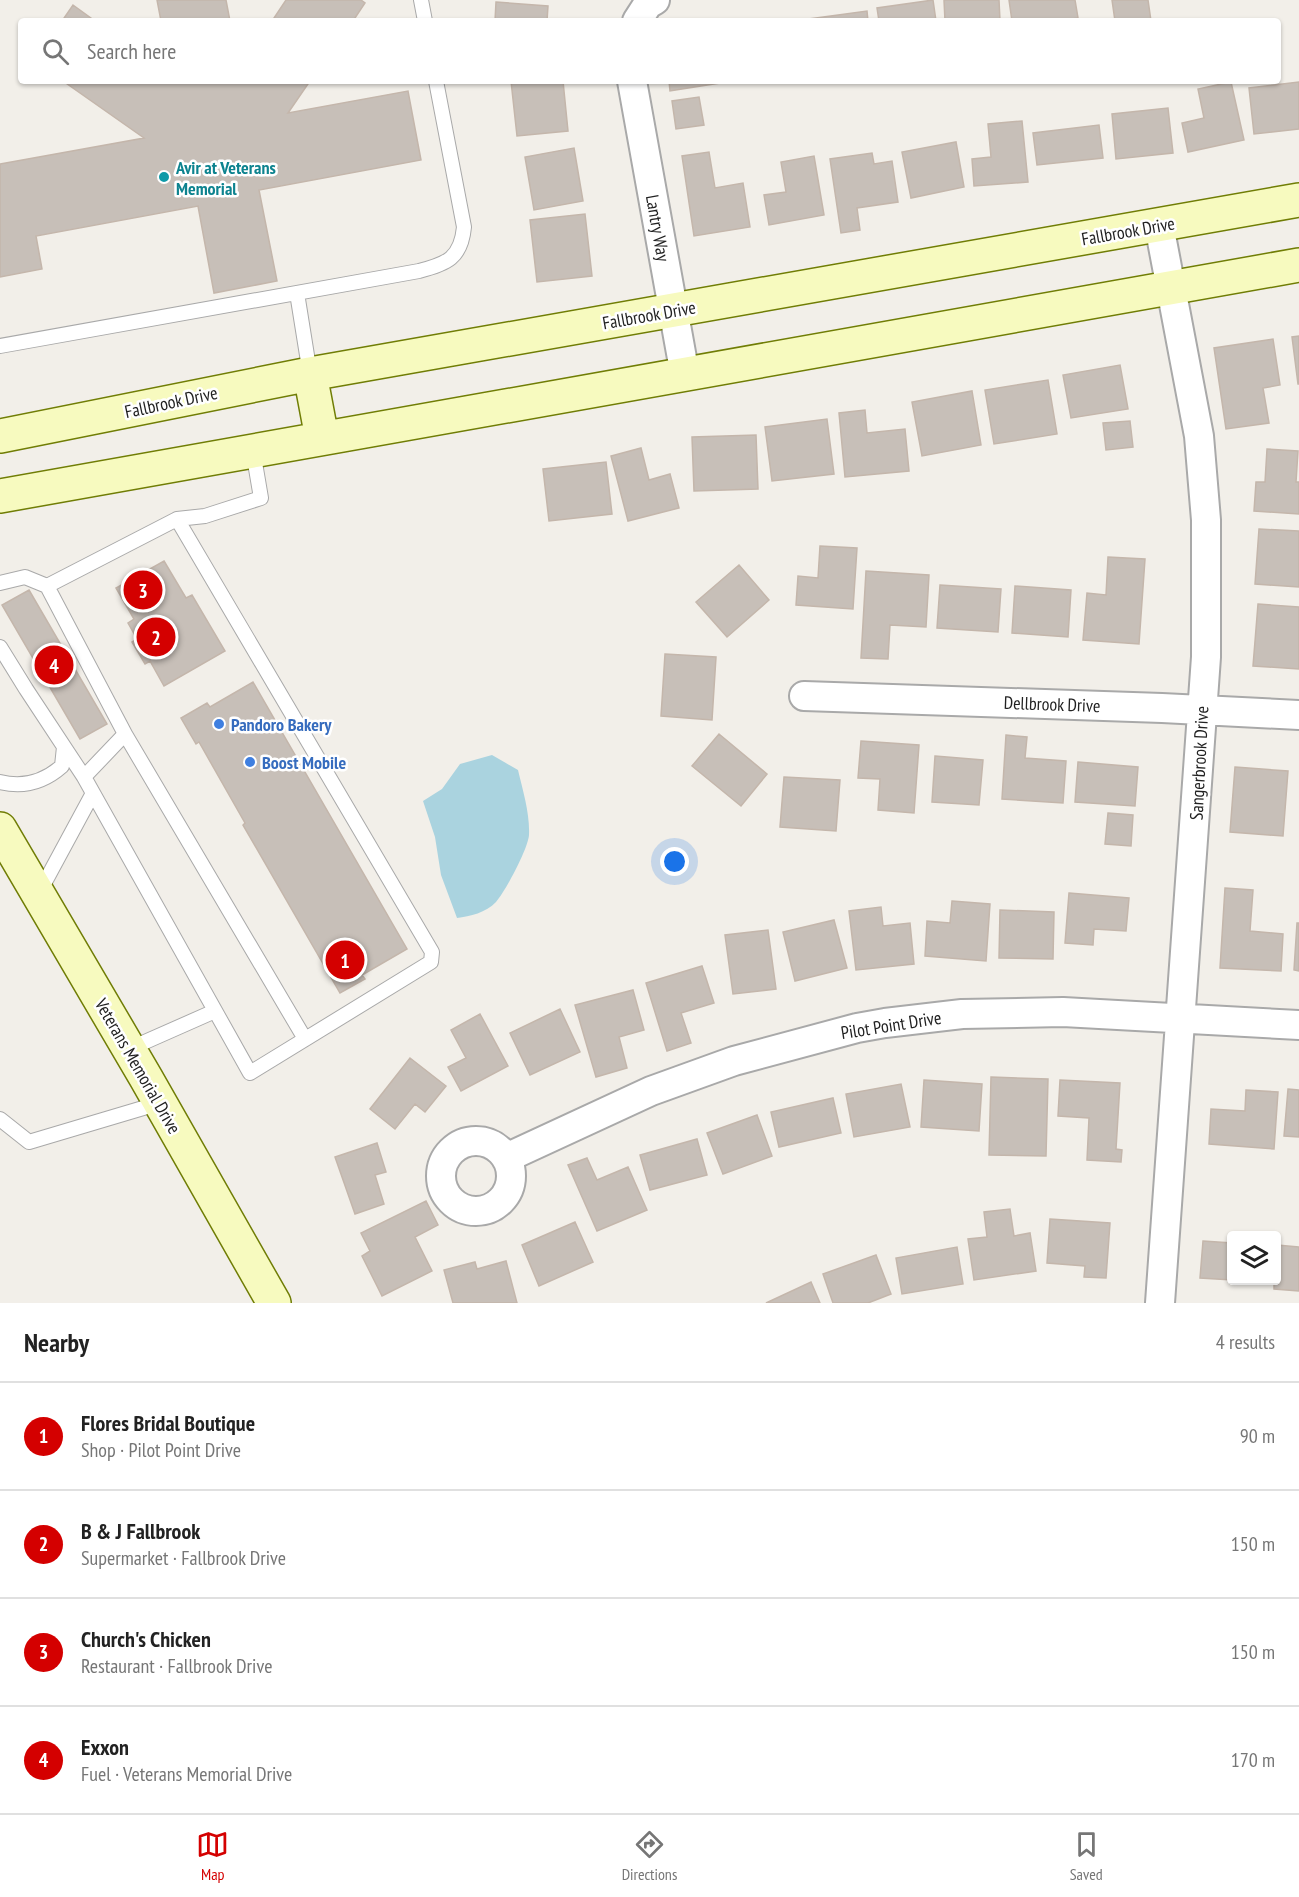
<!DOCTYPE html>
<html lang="en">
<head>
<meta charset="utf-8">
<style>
	body { margin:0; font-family:"PT Sans Narrow",sans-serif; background:#f6f6f6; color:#222 }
	.controls { position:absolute; right:18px; bottom:18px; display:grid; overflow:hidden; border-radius:6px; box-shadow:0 2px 4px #0004 }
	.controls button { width:54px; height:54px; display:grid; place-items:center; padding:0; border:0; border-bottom:2px solid #e0e0e0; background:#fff; color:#222; font:30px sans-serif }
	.you { position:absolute; left:675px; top:862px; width:21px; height:21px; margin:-15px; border:4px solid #fff; border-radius:50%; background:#1a73e8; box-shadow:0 0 0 9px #1a73e833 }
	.badge { display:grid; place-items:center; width:39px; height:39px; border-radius:50%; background:#d40000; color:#fff; font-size:20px; font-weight:700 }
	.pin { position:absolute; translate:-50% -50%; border:3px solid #fff; box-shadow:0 2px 6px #0006 }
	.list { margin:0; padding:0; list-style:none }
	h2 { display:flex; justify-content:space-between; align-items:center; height:78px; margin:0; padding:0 24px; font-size:26px }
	h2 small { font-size:20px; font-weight:400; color:#767676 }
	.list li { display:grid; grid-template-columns:39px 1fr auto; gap:18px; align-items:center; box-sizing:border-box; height:108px; padding:0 24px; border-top:2px solid #e0e0e0 }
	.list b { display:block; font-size:22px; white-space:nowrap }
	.list p { margin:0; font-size:20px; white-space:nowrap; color:#767676 }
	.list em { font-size:20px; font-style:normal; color:#767676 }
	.icon { flex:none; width:33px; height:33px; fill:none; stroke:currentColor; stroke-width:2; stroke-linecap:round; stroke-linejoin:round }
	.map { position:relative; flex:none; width:1299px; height:1303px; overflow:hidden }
	.search { position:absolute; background:#fff; box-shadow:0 2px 4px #0004; left:18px; right:18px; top:18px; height:66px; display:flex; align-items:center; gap:15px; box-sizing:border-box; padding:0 21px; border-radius:6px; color:#767676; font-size:22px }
	.sheet { height:510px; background:#fff }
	nav { display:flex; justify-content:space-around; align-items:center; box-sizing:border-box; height:84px; border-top:2px solid #e0e0e0; background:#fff; font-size:16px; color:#767676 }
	nav a { display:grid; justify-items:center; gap:3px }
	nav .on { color:#d40000 }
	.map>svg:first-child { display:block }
</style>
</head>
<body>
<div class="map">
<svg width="1299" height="1303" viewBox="0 0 1299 1303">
	<rect width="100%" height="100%" fill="#f2efe9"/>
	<path fill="#aad3df" d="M 492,755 L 518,770 C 523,791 530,814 529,835 C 528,849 505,892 496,902 C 486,913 470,916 457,918 L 441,875 L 435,837 L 423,801 L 442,789 L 460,764 Z"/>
	<path fill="#c7bfb8" stroke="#c4b6ab" stroke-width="1.5" d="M 157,0 L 226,0 L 230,21 L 161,21 Z
		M 286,0 L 361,0 L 365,3 L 353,21 L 272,21 Z
		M 933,0 L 936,21 L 879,21 L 877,8 Z
		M 944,0 L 999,0 L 1000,21 L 945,21 Z
		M 1009,0 L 1075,0 L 1078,18 L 1062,21 L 1012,21 Z
		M 1112,0 L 1148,0 L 1151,21 L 1115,21 Z
		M 496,2 L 548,6 L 547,21 L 495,21 Z
		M 73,5 L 95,21 L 62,21 Z
		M 867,11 L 868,21 L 809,21 L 809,19 Z
		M 63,81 L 310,81 L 288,113 L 408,91 L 421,160 L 259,190 L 277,281 L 214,293 L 198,206 L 36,236 L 42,269 L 0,277 L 0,164 L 144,138 Z
		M 511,81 L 563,81 L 568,131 L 517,136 Z
		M 669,81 L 726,81 L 726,82 L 670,91 Z
		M 1231,82 L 1244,140 L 1188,152 L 1182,123 L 1204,118 L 1198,89 Z
		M 1299,82 L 1299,129 L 1254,134 L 1249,88 Z
		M 699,97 L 704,125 L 676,129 L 672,101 Z
		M 1168,108 L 1173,153 L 1116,159 L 1112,114 Z
		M 1022,121 L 1028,182 L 974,186 L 972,159 L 991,157 L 988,124 Z
		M 1099,125 L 1103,158 L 1037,165 L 1033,133 Z
		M 956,142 L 964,187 L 911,198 L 902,152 Z
		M 574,148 L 583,201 L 534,210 L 525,157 Z
		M 709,152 L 715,188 L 743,183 L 750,227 L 694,236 L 682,156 Z
		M 872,153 L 874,164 L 892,161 L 898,202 L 857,208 L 860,230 L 841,233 L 830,159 Z
		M 814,156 L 824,215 L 769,225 L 764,195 L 786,192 L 781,162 Z
		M 585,214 L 592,276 L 537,282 L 530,220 Z
		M 1299,336 L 1299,384 L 1298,384 L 1292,337 Z
		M 1273,339 L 1280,385 L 1263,388 L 1269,423 L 1226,429 L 1214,348 Z
		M 1120,365 L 1128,409 L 1071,418 L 1063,375 Z
		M 1048,380 L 1057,434 L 994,444 L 985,390 Z
		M 972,391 L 981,445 L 922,456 L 912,402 Z
		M 865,410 L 867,433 L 905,429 L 909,471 L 845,477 L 839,413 Z
		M 827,419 L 834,474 L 772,481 L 765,427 Z
		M 1130,421 L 1133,447 L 1106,450 L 1103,423 Z
		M 756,435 L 758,489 L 694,491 L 692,437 Z
		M 641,448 L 649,480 L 670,474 L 679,508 L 628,521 L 611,456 Z
		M 1267,449 L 1298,451 L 1296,482 L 1299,482 L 1299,514 L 1254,511 L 1256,482 L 1265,482 Z
		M 606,462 L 612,514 L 549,521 L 543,469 Z
		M 1259,529 L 1299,531 L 1299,587 L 1255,584 Z
		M 820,546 L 857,548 L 853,609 L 796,605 L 798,576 L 818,578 Z
		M 1108,557 L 1145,559 L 1139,644 L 1083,640 L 1087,593 L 1106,595 Z
		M 164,561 L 186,598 L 192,595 L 225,651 L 164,686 L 150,661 L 145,664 L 132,642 L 137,639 L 128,623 L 134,619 L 116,588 Z
		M 739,565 L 769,600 L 727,637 L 696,602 Z
		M 866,571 L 929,575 L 926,627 L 890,625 L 888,659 L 861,658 Z
		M 940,585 L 1001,589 L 998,632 L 937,628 Z
		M 1015,586 L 1071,590 L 1068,637 L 1012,633 Z
		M 29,590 L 107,724 L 80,739 L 2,605 Z
		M 1258,604 L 1299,607 L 1299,669 L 1253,666 Z
		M 665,654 L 716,657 L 712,720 L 661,716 Z
		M 253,682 L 407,949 L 362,975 L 365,979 L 340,993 L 243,825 L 245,823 L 199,742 L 196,744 L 181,718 L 207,703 L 210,707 Z
		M 719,734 L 767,774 L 741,806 L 692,766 Z
		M 1006,735 L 1027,737 L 1025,758 L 1066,761 L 1063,803 L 1002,799 Z
		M 861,741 L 919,745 L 914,813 L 878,810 L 880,779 L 858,778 Z
		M 935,756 L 983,760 L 979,805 L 932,802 Z
		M 1078,762 L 1138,767 L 1135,806 L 1075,802 Z
		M 1235,767 L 1288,771 L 1283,836 L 1230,832 Z
		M 784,777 L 840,780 L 836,831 L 780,827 Z
		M 1108,813 L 1133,815 L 1131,846 L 1105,844 Z
		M 1225,888 L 1253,890 L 1250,931 L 1283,934 L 1281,971 L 1220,968 Z
		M 1069,893 L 1129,898 L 1126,931 L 1094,929 L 1093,945 L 1065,943 Z
		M 952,901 L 990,904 L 986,961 L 925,956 L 927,921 L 950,923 Z
		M 881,907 L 883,926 L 910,923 L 914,964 L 856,970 L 849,911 Z
		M 1000,910 L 1054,912 L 1053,959 L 999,958 Z
		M 834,920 L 847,968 L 795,981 L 783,932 Z
		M 1297,923 L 1299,923 L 1299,971 L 1294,970 Z
		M 768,930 L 776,989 L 733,994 L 725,935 Z
		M 702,966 L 714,1003 L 681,1013 L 691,1043 L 667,1051 L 646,983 Z
		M 633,990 L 644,1030 L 619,1037 L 627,1068 L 596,1077 L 575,1005 Z
		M 560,1009 L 580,1052 L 530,1075 L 510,1033 Z
		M 480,1014 L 508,1066 L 461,1091 L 448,1067 L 466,1058 L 451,1030 Z
		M 410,1058 L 446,1086 L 425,1112 L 415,1104 L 395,1129 L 370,1109 Z
		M 991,1077 L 1048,1079 L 1046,1156 L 989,1155 Z
		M 924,1080 L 982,1084 L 979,1131 L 921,1127 Z
		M 1060,1080 L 1120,1083 L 1116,1149 L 1122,1150 L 1121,1162 L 1087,1160 L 1089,1118 L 1058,1116 Z
		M 901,1084 L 910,1127 L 854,1137 L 846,1094 Z
		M 1288,1089 L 1299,1090 L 1299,1137 L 1284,1136 Z
		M 1246,1090 L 1278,1092 L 1274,1149 L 1209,1144 L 1211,1109 L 1245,1111 Z
		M 833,1098 L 841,1133 L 779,1147 L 771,1112 Z
		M 757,1115 L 772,1156 L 723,1174 L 707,1133 Z
		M 697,1139 L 707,1175 L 650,1190 L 640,1155 Z
		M 377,1143 L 386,1172 L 375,1175 L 384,1204 L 355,1214 L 335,1157 Z
		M 587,1158 L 597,1180 L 628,1167 L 647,1210 L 597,1231 L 568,1165 Z
		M 426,1201 L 438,1225 L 415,1237 L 432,1271 L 382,1296 L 362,1256 L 370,1251 L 361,1233 Z
		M 1010,1209 L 1014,1236 L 1030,1233 L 1036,1271 L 974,1280 L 968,1239 L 987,1237 L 984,1212 Z
		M 1050,1219 L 1110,1223 L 1106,1278 L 1084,1277 L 1085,1266 L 1047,1263 Z
		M 575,1222 L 593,1262 L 539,1286 L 522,1245 Z
		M 1203,1241 L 1232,1243 L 1232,1280 L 1200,1278 Z
		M 1277,1245 L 1299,1247 L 1299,1291 L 1274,1289 L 1274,1280 L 1276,1280 Z
		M 957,1247 L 963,1284 L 902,1294 L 896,1258 Z
		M 876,1255 L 891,1294 L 868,1303 L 833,1303 L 823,1274 Z
		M 506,1261 L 517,1303 L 453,1303 L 444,1270 L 475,1262 L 477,1269 Z
		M 811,1282 L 820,1303 L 766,1303 Z"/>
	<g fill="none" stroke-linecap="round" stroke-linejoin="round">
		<g stroke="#a9a9a9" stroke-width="16">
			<path id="service" d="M 421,0 L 425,21
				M 297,293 L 310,374
				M 0,346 L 419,271 C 447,264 461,258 464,227 L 436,81
				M 0,583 L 25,577 L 47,586
				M 0,647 L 26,689 L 84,777 L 250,1073 L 431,962 L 432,952 L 177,519
				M 125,734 L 305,1039
				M 84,777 L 125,734 L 47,586 L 177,519 L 205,516 L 261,498 L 253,451
				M 0,782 C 24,788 44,782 62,766 L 64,747
				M 39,893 L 93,793
				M 129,1049 L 215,1011
				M 0,1119 L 29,1142 L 160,1103"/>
		</g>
		<g stroke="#a9a9a9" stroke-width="32">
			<path id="minor" d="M 637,21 L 648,4 L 655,0
				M 632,81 L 685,375
				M 1159,225 L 1199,436 L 1206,520 L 1206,657 L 1160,1303
				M 804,696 L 1162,708 L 1299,715
				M441 1176a35 35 0 1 1 70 0a35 35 0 1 1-70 0Z
				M 506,1158 L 651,1091 L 734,1061 L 857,1028 L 885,1023 L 962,1014 L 1063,1012 L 1299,1025"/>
		</g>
		<g stroke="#707d05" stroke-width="36">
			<path id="secondary" d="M 310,374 L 322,438
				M 0,436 L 310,374 L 1299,200
				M 0,496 L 1299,265
				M 0,829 L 146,1078 L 274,1303"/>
		</g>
		<use href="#service" stroke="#fff" stroke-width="14"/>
		<use href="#minor" stroke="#fff" stroke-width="28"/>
		<use href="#secondary" stroke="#f7fabf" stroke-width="33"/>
	</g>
	<circle fill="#0f9aa8" stroke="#fff" stroke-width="2" cx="164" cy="177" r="6"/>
	<g fill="#3f7fe0" stroke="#fff" stroke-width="2">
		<circle cx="219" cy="724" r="6"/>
		<circle cx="250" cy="762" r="6"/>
	</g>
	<g text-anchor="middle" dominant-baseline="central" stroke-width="5" stroke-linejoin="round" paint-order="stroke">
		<g font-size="18" font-weight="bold" fill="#0d838f" stroke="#fff" text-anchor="start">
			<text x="176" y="167">Avir at Veterans<tspan x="176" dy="21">Memorial</tspan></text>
		</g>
		<g font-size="18" fill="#222" stroke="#fff">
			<text transform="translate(658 228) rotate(80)">Lantry Way</text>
			<text transform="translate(1128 231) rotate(-10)">Fallbrook Drive</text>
			<text transform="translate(649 315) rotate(-10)">Fallbrook Drive</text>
			<text transform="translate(171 402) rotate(-12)">Fallbrook Drive</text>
			<text transform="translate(1052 704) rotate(2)">Dellbrook Drive</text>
			<text transform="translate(1199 763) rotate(-87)">Sangerbrook Drive</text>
			<text transform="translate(891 1025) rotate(-9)">Pilot Point Drive</text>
			<text transform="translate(138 1066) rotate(60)">Veterans Memorial Drive</text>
		</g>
		<g font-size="18" font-weight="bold" fill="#366cbe" stroke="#fff" text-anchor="start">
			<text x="231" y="724">Pandoro Bakery</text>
			<text x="262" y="762">Boost Mobile</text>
		</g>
	</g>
</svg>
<div class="controls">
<button><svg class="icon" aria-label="layers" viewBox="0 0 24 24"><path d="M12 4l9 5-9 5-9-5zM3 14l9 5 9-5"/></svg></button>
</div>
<div class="you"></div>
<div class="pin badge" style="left:345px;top:960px">1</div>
<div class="pin badge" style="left:156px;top:637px">2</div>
<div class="pin badge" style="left:143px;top:590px">3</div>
<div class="pin badge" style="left:54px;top:665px">4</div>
<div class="search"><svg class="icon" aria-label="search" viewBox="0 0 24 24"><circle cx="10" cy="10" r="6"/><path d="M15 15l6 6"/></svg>Search here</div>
</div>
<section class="sheet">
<h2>Nearby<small>4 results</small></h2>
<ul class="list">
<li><span class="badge">1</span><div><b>Flores Bridal Boutique</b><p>Shop · Pilot Point Drive</p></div><em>90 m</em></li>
<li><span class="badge">2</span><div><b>B &amp; J Fallbrook</b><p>Supermarket · Fallbrook Drive</p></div><em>150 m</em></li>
<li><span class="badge">3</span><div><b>Church's Chicken</b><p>Restaurant · Fallbrook Drive</p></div><em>150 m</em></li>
<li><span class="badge">4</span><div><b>Exxon</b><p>Fuel · Veterans Memorial Drive</p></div><em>170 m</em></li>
</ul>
</section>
<nav>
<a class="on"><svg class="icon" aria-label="map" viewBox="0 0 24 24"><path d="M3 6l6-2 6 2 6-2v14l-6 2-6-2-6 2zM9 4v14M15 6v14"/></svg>Map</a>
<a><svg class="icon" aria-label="directions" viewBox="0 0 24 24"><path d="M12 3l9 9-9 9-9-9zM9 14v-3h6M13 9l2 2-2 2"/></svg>Directions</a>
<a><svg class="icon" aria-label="saved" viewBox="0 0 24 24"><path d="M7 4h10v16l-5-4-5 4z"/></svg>Saved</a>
</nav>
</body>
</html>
